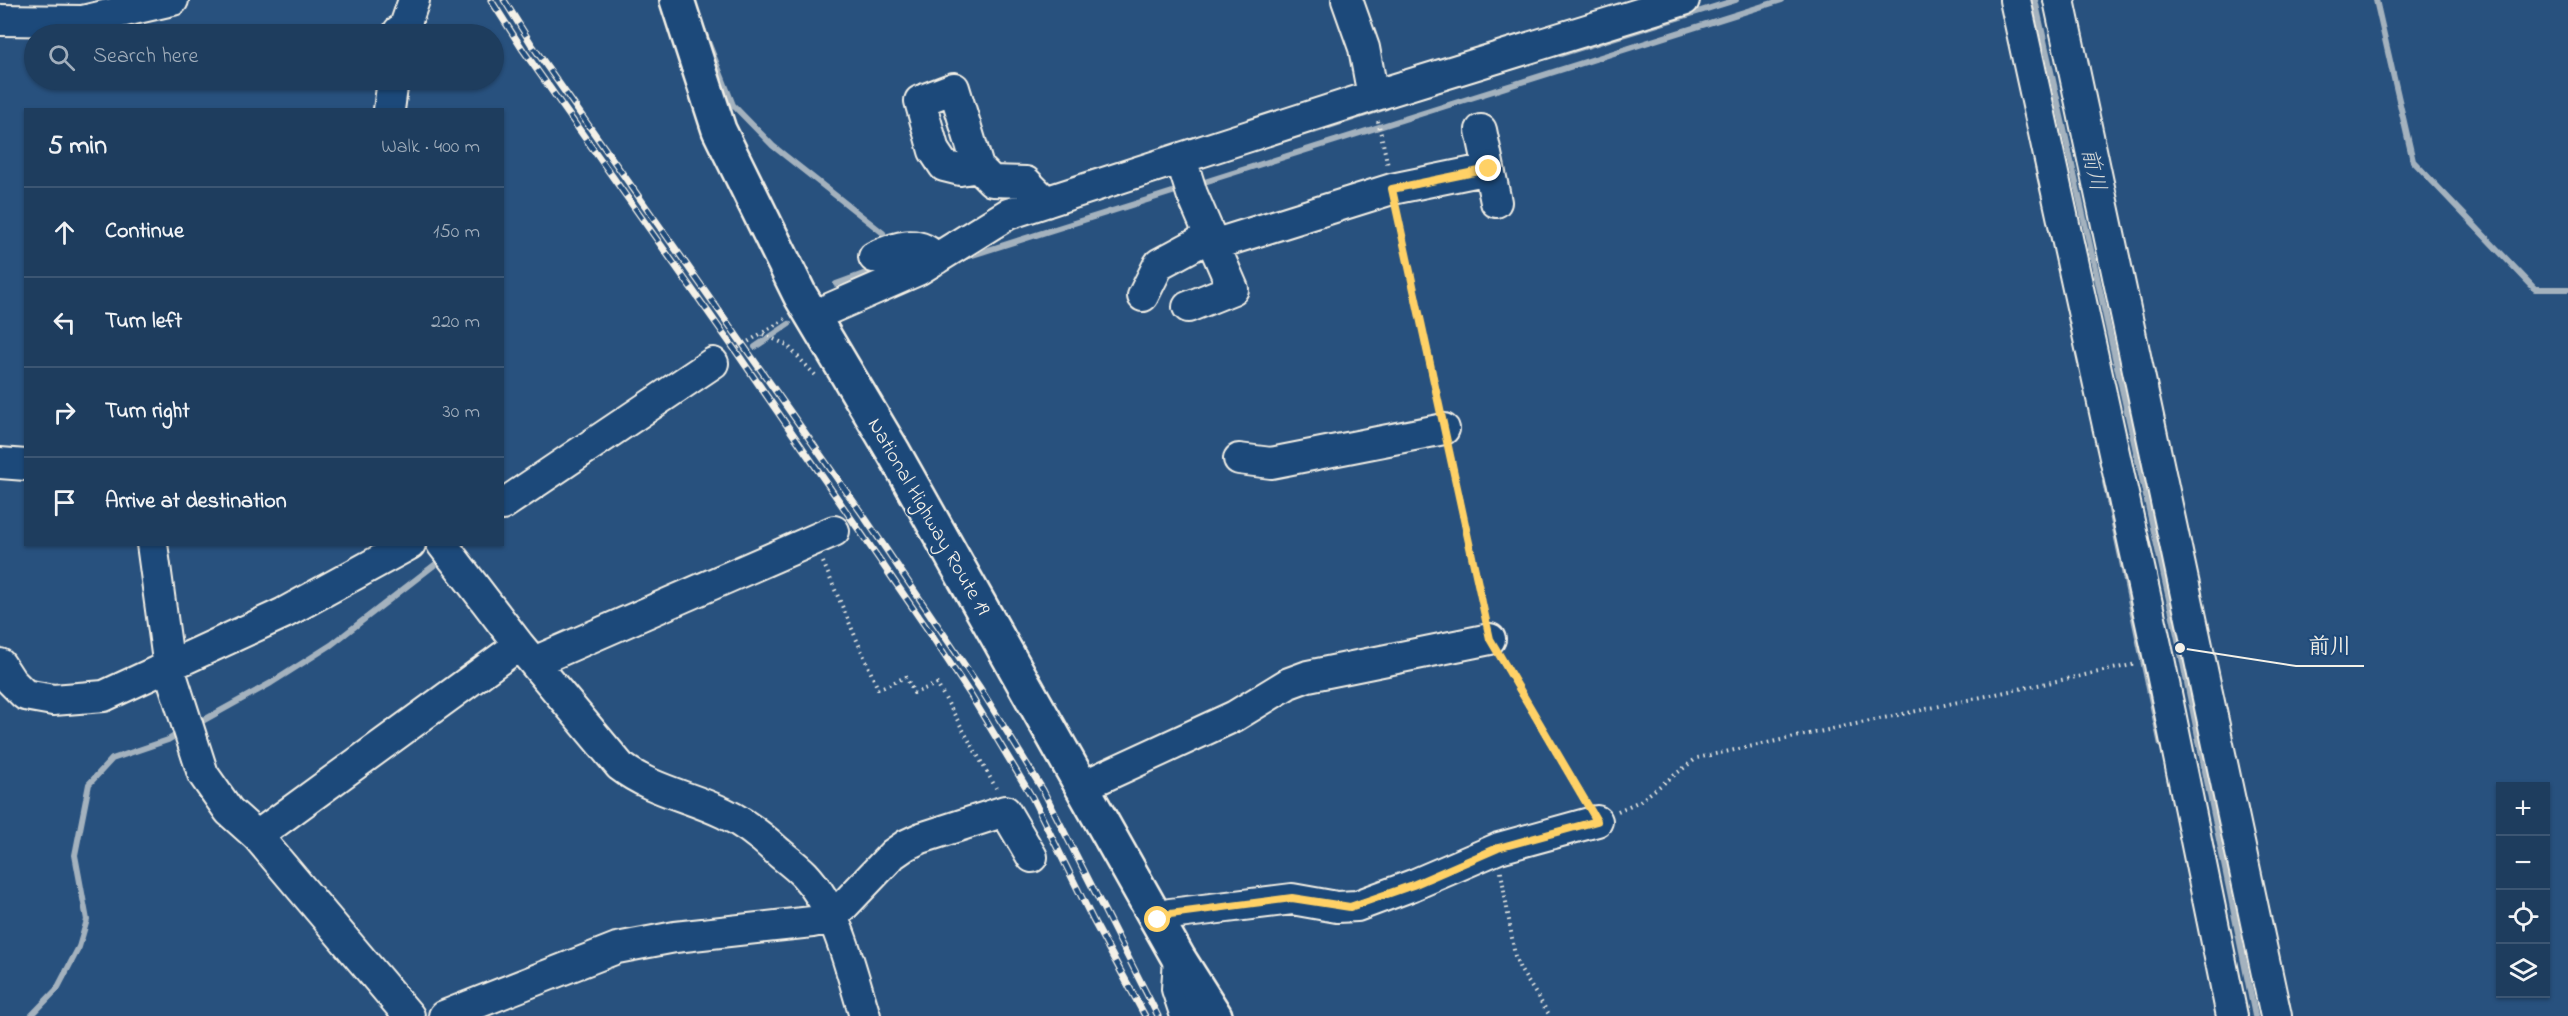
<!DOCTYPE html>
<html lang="en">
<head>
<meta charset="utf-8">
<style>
	body { margin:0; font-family:"Indie Flower","Klee One",sans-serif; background:#2b4867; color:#f1f3f6 }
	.controls { position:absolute; right:18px; bottom:18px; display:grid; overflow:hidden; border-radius:0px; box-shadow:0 2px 4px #0004 }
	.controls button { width:54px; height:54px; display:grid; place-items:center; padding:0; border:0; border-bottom:2px solid #3c5673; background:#1e3d5e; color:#f1f3f6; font:30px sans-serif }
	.stop { position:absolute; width:18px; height:18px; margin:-14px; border:4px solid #ffd166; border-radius:50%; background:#fff }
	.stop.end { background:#ffd166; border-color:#fff; box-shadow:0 2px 6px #0008 }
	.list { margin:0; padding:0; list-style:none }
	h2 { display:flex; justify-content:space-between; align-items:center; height:78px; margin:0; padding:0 24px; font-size:26px }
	h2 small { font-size:20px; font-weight:400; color:#a1aebc }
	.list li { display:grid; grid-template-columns:39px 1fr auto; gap:18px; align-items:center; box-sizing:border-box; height:90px; padding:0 24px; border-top:2px solid #3c5673 }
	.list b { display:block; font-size:22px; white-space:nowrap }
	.list em { font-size:20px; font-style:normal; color:#a1aebc }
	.icon { flex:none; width:33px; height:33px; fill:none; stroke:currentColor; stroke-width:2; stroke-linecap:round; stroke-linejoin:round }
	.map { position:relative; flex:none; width:2568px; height:1016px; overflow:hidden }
	.search { position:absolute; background:#1e3d5e; box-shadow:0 2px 4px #0004; left:24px; top:24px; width:480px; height:66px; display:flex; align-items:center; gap:15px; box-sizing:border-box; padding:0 21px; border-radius:33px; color:#a1aebc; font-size:22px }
	.panel { position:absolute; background:#1e3d5e; box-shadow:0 2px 4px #0004; left:24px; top:108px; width:480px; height:438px; border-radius:0px }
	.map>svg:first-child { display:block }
</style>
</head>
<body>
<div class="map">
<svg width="2568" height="1016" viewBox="0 0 2568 1016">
	<rect width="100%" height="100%" fill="#28517e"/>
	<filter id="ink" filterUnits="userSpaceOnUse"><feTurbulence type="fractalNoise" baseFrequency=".0167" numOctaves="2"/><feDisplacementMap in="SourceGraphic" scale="12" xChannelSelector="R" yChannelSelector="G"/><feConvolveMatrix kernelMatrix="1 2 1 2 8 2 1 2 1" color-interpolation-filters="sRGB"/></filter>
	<g filter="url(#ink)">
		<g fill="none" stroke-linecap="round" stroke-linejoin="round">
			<path stroke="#a4b2be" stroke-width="6" d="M 2035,0 L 2180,648 L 2255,1016
				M 2376,0 L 2413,161 L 2535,289 L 2568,289
				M 703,29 L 733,105 L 773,146 L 883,233
				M 1561,54 L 1736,0
				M 1314,131 L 1387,107
				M 1198,184 L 1782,0
				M 963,258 L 1182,189
				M 836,284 L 877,269
				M 755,347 L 789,324
				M 2105,482 L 2161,745
				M 462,545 L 462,544
				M 195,725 L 271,683 L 331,645 L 437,563
				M 31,1016 L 57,989 L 79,947 L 87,920 L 75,855 L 89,784 L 112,759 L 168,740 L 181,732"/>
			<g stroke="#f4f1e8" stroke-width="34">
				<path id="minor" d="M 1347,0 L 1364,48 L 1373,96
					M 2015,0 L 2159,659 L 2232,1016
					M 2059,0 L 2276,1016
					M 0,20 L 82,21 L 173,0
					M 399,31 L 405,26 L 414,0
					M 389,110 L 393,80
					M 1481,130 L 1496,202
					M 1181,159 L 1192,194 L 1233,289 L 1188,307
					M 978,167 L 960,170 L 944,166 L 934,151 L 920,101 L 954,88 L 978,167 L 992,181 L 1026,182 L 1046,202
					M 1213,245 L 1392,189 L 1489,169
					M 874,257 C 895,247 919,238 936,259
					M 1143,296 L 1159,264 L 1209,237
					M 813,316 L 918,270 L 1008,214 L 1373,96 L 1684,0
					M 1239,459 L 1271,463 L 1444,429
					M 0,463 L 26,465
					M 502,505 L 713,363
					M 152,544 L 169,668 L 203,774 L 229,811 L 257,836 L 409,1016
					M 442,544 L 519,645 L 620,766 C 651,790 689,796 724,813 C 743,822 761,836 776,850 C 785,858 795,865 804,874 C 839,911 850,969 865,1016
					M 534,662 L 834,531
					M 0,664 L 11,681 L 25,695 L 53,700 L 104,696 L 284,613 L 410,544
					M 1081,787 L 1235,716 L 1289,683 L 1308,676 L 1490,639
					M 257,836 L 519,645
					M 1158,920 L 1170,914 L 1292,899 L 1337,907 L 1357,906 L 1413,885 L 1499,848 L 1597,821
					M 1179,959 L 1177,989 L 1186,1016
					M 444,1016 L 617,948 L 675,937 L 812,922 L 832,918 L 893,854 L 906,845 L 921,838 L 1005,811 L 1032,857"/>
			</g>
			<g stroke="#f4f1e8" stroke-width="38">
				<path id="highway" d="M 677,0 L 719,130 L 800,295 L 894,453 L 1179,959 L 1215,1016"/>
			</g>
			<path stroke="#f4f1e8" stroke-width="4" stroke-dasharray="1.5 4.5" stroke-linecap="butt" d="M 1378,121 L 1388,166
				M 1397,212 L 1440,406
				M 763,334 L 787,345 L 815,375
				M 733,351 L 785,319
				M 1450,452 L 1485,615
				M 823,562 L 878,689 L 906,677 L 914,693 L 937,684 L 996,788
				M 1500,658 L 1583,799
				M 1618,811 L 1640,801 L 1697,758 L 2136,664
				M 1501,872 L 1515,956 L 1520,969 L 1550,1016"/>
			<use href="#minor" stroke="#1f4a7a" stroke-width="30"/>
			<use href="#highway" stroke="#1f4a7a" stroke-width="33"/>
			<g stroke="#f4f1e8" stroke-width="7">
				<path id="rail" d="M 491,0 L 523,50 L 735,350 L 928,630 L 970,694 L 1032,797 L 1093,920 L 1145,1016
					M 504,0 L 532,45 L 865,518 L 980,688 L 1043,790 L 1158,1016"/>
			</g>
			<use href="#rail" stroke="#1f4a7a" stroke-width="4.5" stroke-dasharray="14" stroke-linecap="butt"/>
		</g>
	</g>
	<g fill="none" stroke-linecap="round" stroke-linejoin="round" filter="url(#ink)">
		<path stroke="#ffd166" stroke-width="8" d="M 1158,920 L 1170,914 L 1292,898 L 1350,907 L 1413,885 L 1498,848 L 1597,821 L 1490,639 L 1392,189 L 1489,169"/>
	</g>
	<g text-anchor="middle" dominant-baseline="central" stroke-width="4.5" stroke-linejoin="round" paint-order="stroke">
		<g font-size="21" fill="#f4f1e8" stroke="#1f4a7a">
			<text transform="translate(928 517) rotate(60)">National Highway Route 19</text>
		</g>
		<g font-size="22" font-style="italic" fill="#d9dcda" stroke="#1f4a7a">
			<text transform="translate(2092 170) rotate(77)">前川</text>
		</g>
	</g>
	<path fill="none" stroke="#f4f1e8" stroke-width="2" d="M2180 648L2296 666H2364"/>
	<circle fill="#f4f1e8" stroke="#1f4a7a" stroke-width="2" cx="2180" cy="648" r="6"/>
	<g font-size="22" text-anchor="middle" font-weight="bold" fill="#f4f1e8" stroke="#1f4a7a" stroke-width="4.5" stroke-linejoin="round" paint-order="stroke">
		<text x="2330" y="653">前川</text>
	</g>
</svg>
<div class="controls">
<button>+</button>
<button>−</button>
<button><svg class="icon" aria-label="locate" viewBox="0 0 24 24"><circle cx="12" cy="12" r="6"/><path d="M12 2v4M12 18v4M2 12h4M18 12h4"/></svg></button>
<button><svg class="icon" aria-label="layers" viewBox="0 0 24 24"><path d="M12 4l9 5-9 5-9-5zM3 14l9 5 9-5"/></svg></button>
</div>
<div class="stop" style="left:1158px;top:920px"></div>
<div class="stop end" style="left:1489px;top:169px"></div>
<div class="search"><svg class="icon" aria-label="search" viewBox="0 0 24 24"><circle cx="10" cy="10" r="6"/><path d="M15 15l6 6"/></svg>Search here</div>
<section class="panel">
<h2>5 min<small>Walk · 400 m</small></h2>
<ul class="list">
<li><svg class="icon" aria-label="ahead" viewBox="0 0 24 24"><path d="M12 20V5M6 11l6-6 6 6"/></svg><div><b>Continue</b></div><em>150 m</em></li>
<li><svg class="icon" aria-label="left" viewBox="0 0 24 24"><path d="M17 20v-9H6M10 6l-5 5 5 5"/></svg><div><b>Turn left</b></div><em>220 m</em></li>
<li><svg class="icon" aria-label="right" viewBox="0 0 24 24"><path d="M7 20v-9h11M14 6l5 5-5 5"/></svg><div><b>Turn right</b></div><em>30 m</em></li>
<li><svg class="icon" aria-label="arrive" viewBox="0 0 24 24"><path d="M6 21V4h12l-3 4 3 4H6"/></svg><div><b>Arrive at destination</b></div></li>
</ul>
</section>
</div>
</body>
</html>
